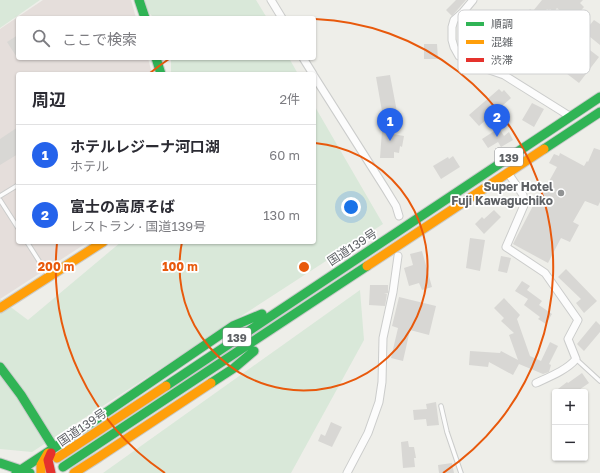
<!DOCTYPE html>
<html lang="ja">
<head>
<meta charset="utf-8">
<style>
	body { margin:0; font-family:"Golos Text","Noto Sans JP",sans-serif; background:#f2f2f3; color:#2b2b33 }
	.controls { position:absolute; right:12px; bottom:12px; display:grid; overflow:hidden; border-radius:4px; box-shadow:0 1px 3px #0004 }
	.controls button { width:36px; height:36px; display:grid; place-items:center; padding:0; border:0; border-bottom:1px solid #e1e1e2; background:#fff; color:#2b2b33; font:20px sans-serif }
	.you { position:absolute; left:351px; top:207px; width:14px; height:14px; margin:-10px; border:3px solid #fff; border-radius:50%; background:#1a73e8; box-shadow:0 0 0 6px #1a73e833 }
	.badge { display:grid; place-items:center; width:26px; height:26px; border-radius:50%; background:#2563eb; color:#fff; font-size:13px; font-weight:700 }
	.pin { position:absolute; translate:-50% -33px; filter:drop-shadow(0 1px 2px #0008) }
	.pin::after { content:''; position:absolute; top:21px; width:14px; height:12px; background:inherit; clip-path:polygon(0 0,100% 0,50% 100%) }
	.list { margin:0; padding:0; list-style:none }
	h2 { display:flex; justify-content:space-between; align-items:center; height:52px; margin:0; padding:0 16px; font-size:17px }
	h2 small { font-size:13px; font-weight:400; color:#7c7c81 }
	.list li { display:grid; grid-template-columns:26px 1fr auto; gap:12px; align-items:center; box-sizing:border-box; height:60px; padding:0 16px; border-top:1px solid #e1e1e2 }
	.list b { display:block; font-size:15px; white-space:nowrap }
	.list p { margin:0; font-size:13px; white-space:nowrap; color:#7c7c81 }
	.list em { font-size:13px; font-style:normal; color:#7c7c81 }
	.icon { flex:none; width:22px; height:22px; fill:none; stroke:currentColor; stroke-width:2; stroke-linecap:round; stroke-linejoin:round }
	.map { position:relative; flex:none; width:600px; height:473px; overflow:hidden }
	.search { position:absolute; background:#fff; box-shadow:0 1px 3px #0004; left:16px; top:16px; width:300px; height:44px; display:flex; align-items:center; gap:10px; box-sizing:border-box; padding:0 14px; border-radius:4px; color:#7c7c81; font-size:15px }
	.panel { position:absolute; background:#fff; box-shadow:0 1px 3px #0004; left:16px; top:72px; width:300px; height:172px; border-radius:4px }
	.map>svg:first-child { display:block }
</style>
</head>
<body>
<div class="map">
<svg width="600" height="473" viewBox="0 0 600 473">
	<rect width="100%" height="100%" fill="#eeeee9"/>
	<path fill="#e5dedb" d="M 43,0 L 131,0 L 136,18 L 18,18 L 18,58 L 148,58 L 152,74 L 18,74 L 18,242 L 88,242 L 0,299 L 0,29 Z"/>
	<path fill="#d9e8d9" d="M 0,0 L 40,0 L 0,28 Z
		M 136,0 L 256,0 L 267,18 L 154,18 Z
		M 171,58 L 289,58 L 298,74 L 171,74 Z
		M 314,105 L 383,224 L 32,452 L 0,449 L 0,299 L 28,320 L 121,242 L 314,242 Z
		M 360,290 L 364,340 L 291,473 L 103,473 Z"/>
	<path fill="#d8d7d4" d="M 456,0 L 466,0 L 452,16 L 446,10 Z
		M 542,0 L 583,0 L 580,3 L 584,7 L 577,15 L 579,16 L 573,23 L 557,8 L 554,12 L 550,9 L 549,10 L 547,9 L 523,38 L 513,30 L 530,9 L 533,11 Z
		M 594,20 L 600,24 L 600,45 L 584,32 Z
		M 18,35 L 18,59 L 7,42 Z
		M 578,41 L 599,57 L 579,83 L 558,67 Z
		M 424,44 L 437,44 L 438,59 L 424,59 Z
		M 390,75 L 397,112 L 393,134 L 404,136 L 402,147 L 400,146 L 399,153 L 394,152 L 394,158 L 380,158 L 383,117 L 376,77 Z
		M 499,89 L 502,92 L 504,90 L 511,98 L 479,126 L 469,115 Z
		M 532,103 L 544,109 L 534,127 L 522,120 Z
		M 18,127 L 18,154 L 0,165 L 0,139 Z
		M 499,128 L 504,136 L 509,132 L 513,140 L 501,147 L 498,142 L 488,148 L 482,139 Z
		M 594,148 L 600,150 L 600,202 L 598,206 L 585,201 L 573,222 L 579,225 L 570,242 L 561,238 L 548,263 L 513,244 L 535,202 L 537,203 L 557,167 L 549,163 L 554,154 L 559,156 L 560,153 L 584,166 L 587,161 L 588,162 Z
		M 453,156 L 460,167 L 441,179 L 433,166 L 448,157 L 449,159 Z
		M 494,210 L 501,217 L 484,234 L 475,224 L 482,217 L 484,219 Z
		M 470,238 L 485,240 L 480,271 L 466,268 Z
		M 422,251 L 432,287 L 422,290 L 419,283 L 409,286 L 404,268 L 413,265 L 410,254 Z
		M 501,256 L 511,258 L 507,273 L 498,271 Z
		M 566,269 L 597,301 L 584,313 L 576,303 L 581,299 L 558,277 Z
		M 522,281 L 530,286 L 527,290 L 542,301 L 539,305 L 552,314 L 546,324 L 538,319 L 540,317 L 524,305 L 528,299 L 515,291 Z
		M 370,285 L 388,285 L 388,293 L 384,294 L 387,294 L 385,306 L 369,305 Z
		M 399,297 L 436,306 L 429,335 L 410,330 L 403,361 L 391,358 L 398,328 L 392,326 Z
		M 504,298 L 520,315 L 517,319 L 530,356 L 541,361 L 550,342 L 558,346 L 549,364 L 551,365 L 549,372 L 543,374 L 519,364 L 513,375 L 489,362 L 488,367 L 469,365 L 470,351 L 500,353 L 501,351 L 518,360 L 509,335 L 514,333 L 501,321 L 504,318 L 494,308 Z
		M 596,321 L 600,325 L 600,332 L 584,351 L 577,344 Z
		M 582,373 L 589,383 L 576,392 L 554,392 L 567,382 L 568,383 Z
		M 436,402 L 439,425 L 427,426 L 426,419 L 414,420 L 413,410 L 427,409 L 426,404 Z
		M 331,422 L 342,427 L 332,447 L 318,441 L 321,434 L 325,436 Z
		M 408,441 L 409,447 L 414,447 L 416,458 L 414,458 L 415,467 L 403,468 L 401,442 Z
		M 452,463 L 454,473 L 439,473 L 438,465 Z"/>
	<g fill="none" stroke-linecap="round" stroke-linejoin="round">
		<g stroke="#cbcccb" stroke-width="5.5">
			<path id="lane" d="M 0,196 L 18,185
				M 0,200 L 18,228
				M 27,242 L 48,275
				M 576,359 L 600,381
				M 441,406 L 447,432 L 461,473"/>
		</g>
		<g stroke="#cbcccb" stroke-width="9">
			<path id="street" d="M 271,0 L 282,18
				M 473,0 L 463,12 L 454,20 L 452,27 L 452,40 L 454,47 L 459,56 L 472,64 L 504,75 L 571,117
				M 303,58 L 313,74
				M 314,76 L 385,188 L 396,206 L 399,216
				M 508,173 L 523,195 L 525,203 L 506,247 L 545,273 L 578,320 L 568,339 L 576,359 C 567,370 549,377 536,383
				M 347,473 L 368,433 L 379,402 L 382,382 L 383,338 L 393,292 L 398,256"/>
		</g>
		<g stroke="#c9caca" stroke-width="11">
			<path id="fast" d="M 139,0 L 145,18
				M 156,58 L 161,74
				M 544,149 L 600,112
				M 0,367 L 21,395 L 54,448
				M 211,383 L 234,368 L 254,351
				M 166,386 L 600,97
				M 54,448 L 233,326 L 262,314
				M 0,463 L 30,473
				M 63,467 L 367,266
				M 16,473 L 54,448"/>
		</g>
		<g stroke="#c9caca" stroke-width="11">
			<path id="slow" d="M 367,266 L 544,149
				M 0,308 L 103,242
				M 99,457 L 211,383
				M 57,458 L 166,386
				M 41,473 L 41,465 L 48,453
				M 74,473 L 99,457"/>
		</g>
		<g stroke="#c9caca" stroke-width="11">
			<path id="jam" d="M 51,453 L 48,460 L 51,473"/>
		</g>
		<use href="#lane" stroke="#fcfcfc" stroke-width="3.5"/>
		<use href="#street" stroke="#fcfcfc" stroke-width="7"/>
		<use href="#fast" stroke="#30b455" stroke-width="9"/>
		<use href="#slow" stroke="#ff9f0a" stroke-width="9"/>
		<use href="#jam" stroke="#e5322d" stroke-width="9"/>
	</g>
	<g fill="none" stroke="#e8590c" stroke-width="2">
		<path d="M315 143A124 124 0 1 1 182 242"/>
		<path d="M165 473A248 248 0 0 1 57 243M150 73A248 248 0 0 1 169 59M315 19A248 248 0 0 1 443 473"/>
	</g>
	<circle fill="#919394" stroke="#fff" stroke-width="1.5" cx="561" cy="193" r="4"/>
	<g text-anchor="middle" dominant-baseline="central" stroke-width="3.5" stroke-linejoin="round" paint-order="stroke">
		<g fill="#fff" stroke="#8f9194" stroke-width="1">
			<rect x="495" y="148" width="28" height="18" rx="3"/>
			<rect x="223" y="328" width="28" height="18" rx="3"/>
		</g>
		<g font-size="11" font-weight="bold" fill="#5f6266">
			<text x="509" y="157">139</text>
			<text x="237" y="337">139</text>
		</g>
		<g font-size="12" font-weight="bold" fill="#5f6266" stroke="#fff" text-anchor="end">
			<text x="553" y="186">Super Hotel<tspan x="553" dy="14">Fuji Kawaguchiko</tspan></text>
		</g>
		<g font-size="12" fill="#5f6266" stroke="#fff">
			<text transform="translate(352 247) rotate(-33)">国道139号</text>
			<text transform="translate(82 427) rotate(-34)">国道139号</text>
		</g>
	</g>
	<rect x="458" y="10" width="132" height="64" rx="6" fill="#fff" stroke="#cfd0d1" stroke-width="1"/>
	<rect x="466" y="22" width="18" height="4" fill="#30b455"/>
	<rect x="466" y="40" width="18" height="4" fill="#ff9f0a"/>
	<rect x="466" y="58" width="18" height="4" fill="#e5322d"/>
	<g font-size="11" fill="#5f6266">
		<text x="491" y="28">順調</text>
		<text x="491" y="46">混雑</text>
		<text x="491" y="64">渋滞</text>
	</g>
	<circle cx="304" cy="267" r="6" fill="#e8590c" stroke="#fff" stroke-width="2"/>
	<g font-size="12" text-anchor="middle" font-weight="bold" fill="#e8590c" stroke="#fff" stroke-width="3.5" stroke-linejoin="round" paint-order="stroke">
		<text x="180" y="271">100 m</text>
		<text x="56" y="271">200 m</text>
	</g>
</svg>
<div class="controls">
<button>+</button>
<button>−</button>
</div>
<div class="you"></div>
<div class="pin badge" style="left:390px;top:141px">1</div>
<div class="pin badge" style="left:497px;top:137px">2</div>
<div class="search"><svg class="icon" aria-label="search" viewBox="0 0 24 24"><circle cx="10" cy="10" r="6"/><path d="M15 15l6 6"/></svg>ここで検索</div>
<section class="panel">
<h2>周辺<small>2件</small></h2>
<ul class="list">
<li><span class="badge">1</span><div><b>ホテルレジーナ河口湖</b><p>ホテル</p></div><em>60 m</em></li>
<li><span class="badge">2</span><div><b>富士の高原そば</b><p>レストラン · 国道139号</p></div><em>130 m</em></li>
</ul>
</section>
</div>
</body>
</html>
